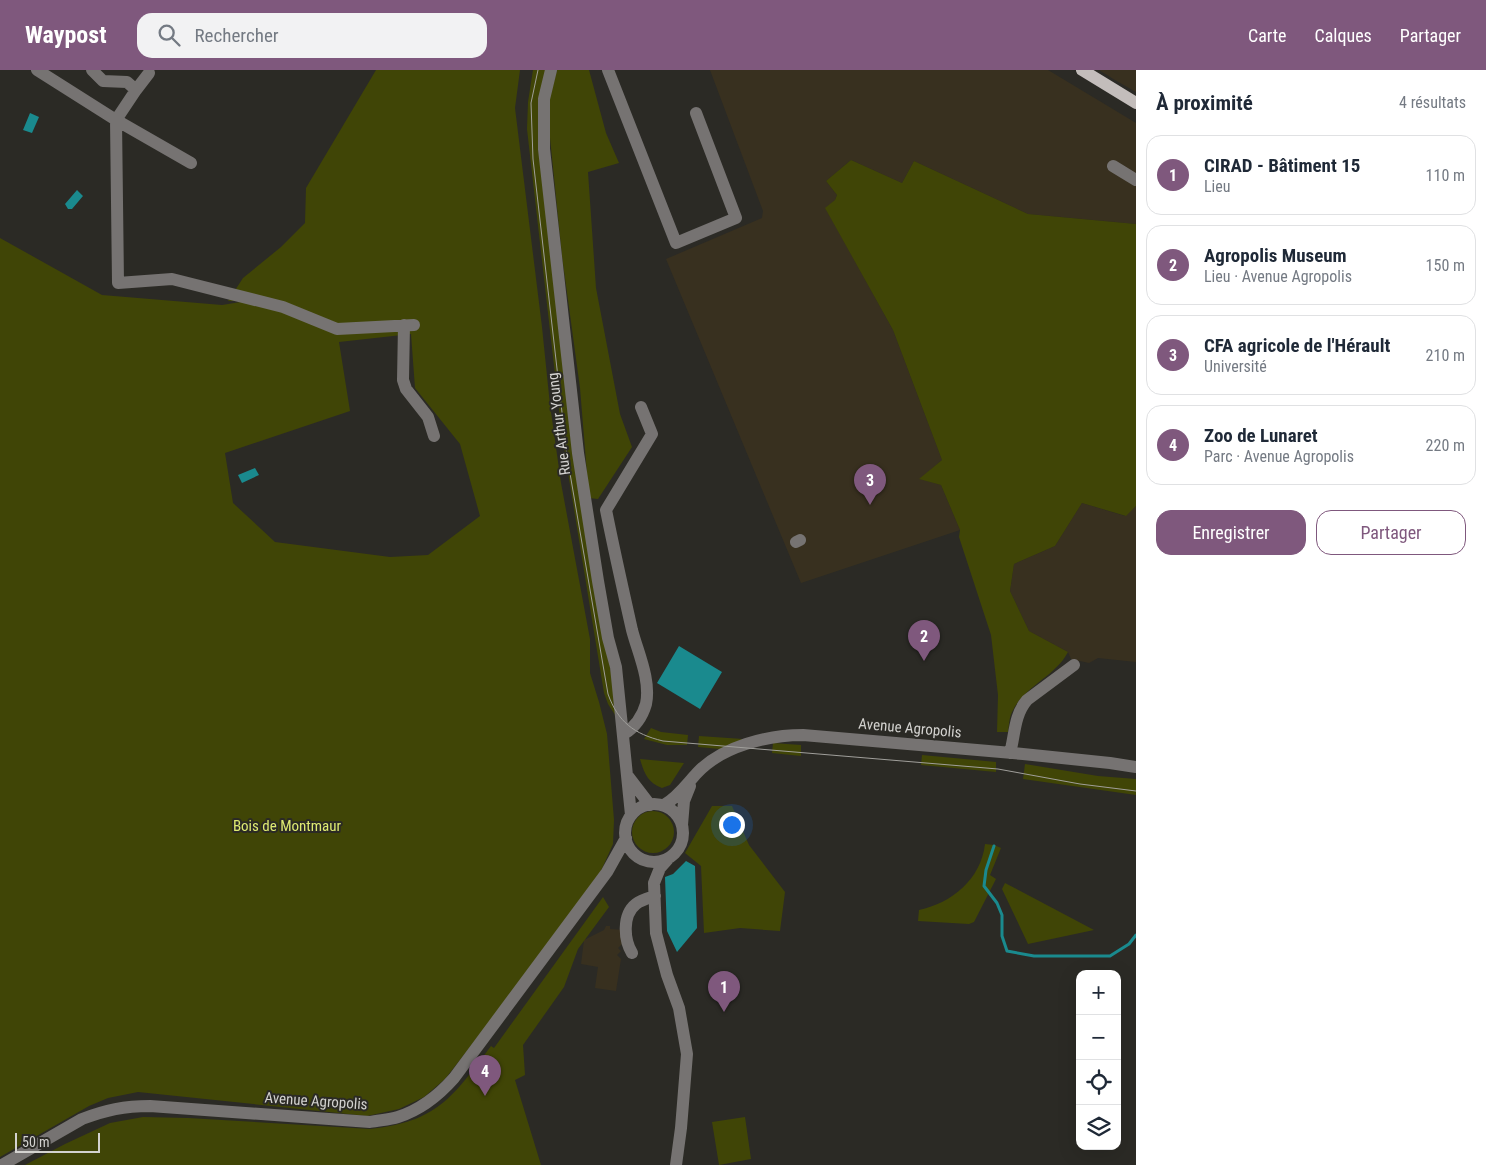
<!DOCTYPE html>
<html lang="fr">
<head>
<meta charset="utf-8">
<style>
	body { margin:0; font-family:"Roboto Condensed",sans-serif; background:#f2f2f3; color:#1f2937 }
	.controls { position:absolute; right:15px; bottom:15px; display:grid; overflow:hidden; border-radius:10px; box-shadow:0 5px 20px #0002 }
	.controls button { width:45px; height:45px; display:grid; place-items:center; padding:0; border:0; border-bottom:1px solid #e0e1e3; background:#fff; color:#1f2937; font:25px sans-serif }
	.scale { position:absolute; left:15px; bottom:12px; width:85px; box-sizing:border-box; padding-left:5px; border:2px solid #d3d2cf; border-top:0; font-size:14px; line-height:18px; white-space:nowrap; color:#d3d2cf; -webkit-text-stroke:4px #2b2a25; paint-order:stroke }
	.you { position:absolute; left:731px; top:754px; width:18px; height:18px; margin:-12px; border:4px solid #fff; border-radius:50%; background:#1a73e8; box-shadow:0 0 0 8px #1a73e833 }
	.badge { display:grid; place-items:center; width:32px; height:32px; border-radius:50%; background:#7f587d; color:#fff; font-size:16px; font-weight:700 }
	.pin { position:absolute; translate:-50% -41px; filter:drop-shadow(0 1px 2px #0008) }
	.pin::after { content:''; position:absolute; top:26px; width:18px; height:15px; background:inherit; clip-path:polygon(0 0,100% 0,50% 100%) }
	.list { margin:0; padding:0; list-style:none }
	h2 { display:flex; justify-content:space-between; align-items:center; height:65px; margin:0; padding:0 20px; font-size:21px }
	h2 small { font-size:16px; font-weight:400; color:#747a83 }
	.list li { display:grid; grid-template-columns:32px 1fr auto; gap:15px; align-items:center; box-sizing:border-box; height:80px; margin:0 10px 10px; padding:0 10px; border:1px solid #e0e1e3; border-radius:15px }
	.list b { display:block; font-size:19px; white-space:nowrap }
	.list p { margin:0; font-size:16px; white-space:nowrap; color:#747a83 }
	.list em { font-size:16px; font-style:normal; color:#747a83 }
	.actions { display:flex; gap:10px; padding:15px 20px }
	.actions a { flex:1; padding:11px 0; border:1px solid #7f587d; border-radius:15px; text-align:center; font-size:18px; color:#7f587d }
	.actions .main { background:#7f587d; color:#fff }
	.icon { flex:none; width:28px; height:28px; fill:none; stroke:currentColor; stroke-width:2; stroke-linecap:round; stroke-linejoin:round }
	.map { position:relative; flex:none; width:1136px; height:1095px; overflow:hidden }
	header { display:flex; align-items:center; gap:30px; box-sizing:border-box; height:70px; padding:0 25px; background:#7f587d; color:#fff }
	header strong { font-size:24px }
	nav { display:flex; gap:28px; margin-inline-start:auto; font-size:18px }
	.search { width:350px; height:45px; background:#f2f2f3; display:flex; align-items:center; gap:12px; box-sizing:border-box; padding:0 18px; border-radius:15px; color:#747a83; font-size:19px }
	main { display:flex }
	aside { flex:1; background:#fff }
	.map>svg:first-child { display:block }
</style>
</head>
<body>
<header>
<strong>Waypost</strong>
<div class="search"><svg class="icon" aria-label="search" viewBox="0 0 24 24"><circle cx="10" cy="10" r="6"/><path d="M15 15l6 6"/></svg>Rechercher</div>
<nav><a>Carte</a><a>Calques</a><a>Partager</a></nav>
</header>
<main>
<div class="map">
<svg width="1136" height="1095" viewBox="0 0 1136 1095">
	<rect width="100%" height="100%" fill="#2b2a25"/>
	<path fill="#38301f" d="M 710,0 L 1048,0 L 1136,53 L 1136,154 L 1028,144 L 914,91 L 902,113 L 851,90 L 826,111 L 837,125 L 835,130 L 826,139 L 893,260 L 942,390 L 920,409 L 941,415 L 960,460 L 801,513 L 666,189 L 762,148 L 763,141 Z
		M 1099,0 L 1136,0 L 1136,22 L 1115,10 Z
		M 1082,433 L 1125,446 L 1136,436 L 1136,592 L 1098,588 L 1089,593 L 1071,589 L 1068,582 L 1029,561 L 1010,521 L 1014,494 L 1055,476 Z
		M 606,856 L 610,856 L 610,859 L 624,860 L 622,874 L 618,878 L 621,881 L 617,885 L 621,889 L 616,921 L 595,918 L 598,897 L 581,894 L 584,870 L 604,860 Z"/>
	<path fill="#404506" fill-rule="evenodd" d="M 376,0 L 520,0 L 515,38 L 542,257 L 550,335 L 561,413 L 590,569 L 590,603 L 599,632 L 607,664 L 614,750 L 613,774 L 600,803 L 501,937 L 445,1009 L 424,1027 L 399,1039 L 367,1046 L 138,1022 L 108,1028 L 89,1036 L 0,1087 L 0,168 L 102,225 L 222,235 L 247,231 L 228,231 L 243,208 L 281,177 L 305,153 L 306,118 ZM 411,264 L 415,318 L 460,374 L 480,446 L 428,485 L 390,487 L 275,472 L 233,433 L 225,383 L 350,341 L 339,272 Z
		M 533,0 L 547,0 L 542,24 L 604,560 L 619,651 L 608,634 L 604,623 L 562,366 L 527,59 L 528,32 Z
		M 557,0 L 589,0 L 606,63 L 619,93 L 588,102 L 596,218 L 620,344 L 632,377 L 598,429 L 589,428 L 580,318 L 562,186 L 549,58 L 550,27 Z
		M 851,90 L 902,113 L 914,91 L 1028,144 L 1136,154 L 1136,436 L 1126,446 L 1082,433 L 1055,476 L 1014,494 L 1010,521 L 1029,561 L 1068,582 C 1055,607 1024,616 1012,642 C 1009,648 1009,656 1008,662 L 997,662 L 998,625 L 991,565 L 959,467 L 960,460 L 941,415 L 919,409 L 942,390 L 893,260 L 825,138 L 835,130 L 837,125 L 826,111 Z
		M 651,658 L 661,662 L 688,665 L 687,675 L 667,675 L 644,669 Z
		M 699,666 L 743,669 L 720,679 L 698,677 Z
		M 773,673 L 801,675 L 801,686 L 772,683 Z
		M 922,685 L 996,692 L 996,702 L 921,695 Z
		M 640,689 L 684,693 L 670,715 L 662,718 C 648,713 644,703 640,689 Z
		M 1025,694 L 1098,706 L 1136,709 L 1136,725 L 1023,709 Z
		M 712,736 L 732,736 L 749,775 L 785,822 L 780,861 L 740,858 L 704,863 L 701,796 L 685,783 Z
		M632 762a21 21 0 1 1 42 0a21 21 0 1 1-42 0Z
		M 985,774 L 994,775 L 1001,778 L 990,805 L 996,809 L 974,852 L 969,854 L 918,851 L 919,840 C 952,833 981,809 985,774 Z
		M 1005,813 L 1094,860 L 1028,874 L 1002,819 Z
		M 603,827 L 609,837 L 578,879 L 564,917 L 523,975 L 525,1005 L 515,1010 L 541,1095 L 25,1095 L 65,1074 L 110,1053 L 143,1047 L 188,1048 L 370,1059 C 437,1052 453,1027 491,976 L 494,978 Z
		M 745,1047 L 751,1089 L 719,1095 L 712,1052 Z"/>
	<path fill="#1a8a8e" d="M 30,43 L 39,47 L 32,63 L 23,60 Z
		M 77,120 L 83,126 L 72,139 L 68,139 L 65,134 Z
		M 255,398 L 259,405 L 242,413 L 238,405 Z
		M 679,576 L 722,602 L 700,639 L 657,613 Z
		M 686,791 L 695,796 L 697,858 L 677,882 L 667,861 L 665,807 L 673,804 Z"/>
	<g fill="none" stroke-linecap="round" stroke-linejoin="round">
		<path stroke="#1a8a8e" stroke-width="3" d="M 994,776 L 986,800 L 984,816 L 997,833 L 1002,845 L 1002,866 L 1007,881 L 1034,886 L 1110,886 L 1129,874 L 1136,865"/>
		<path stroke="#767372" stroke-width="12" d="M 37,0 L 116,50 L 118,213 L 172,209 L 283,237 L 337,259 L 414,255
			M 92,0 L 103,11 L 127,12 L 136,20 L 116,50 L 191,93
			M 551,0 L 544,29 L 544,79 L 578,383 L 598,511 L 608,568 L 616,597 L 631,745
			M 608,0 L 676,173 L 736,148 L 696,43
			M 136,20 L 149,3
			M 1113,96 L 1136,110
			M 404,255 L 403,310 L 406,319 L 428,347 L 434,366
			M 796,472 L 800,470
			M 624,664 C 635,657 642,648 646,634 C 651,610 638,583 632,560 C 623,520 614,480 606,440 L 652,364 L 641,337
			M 1010,683 C 1015,665 1014,645 1027,630 L 1074,595
			M 627,705 L 650,735
			M625 763a29 29 0 1 1 58 0a29 29 0 1 1-58 0Z
			M 664,735 C 678,727 686,715 697,703 C 722,676 768,665 803,665 L 1023,684 L 1110,693 L 1136,697
			M 682,755 L 684,731 L 690,716
			M 668,789 L 660,798 L 654,813 L 656,863 L 667,905 L 679,938 L 687,984 L 681,1058 L 676,1095
			M 632,883 C 624,870 622,845 636,834 C 641,830 649,828 655,826
			M 2,1095 L 82,1049 C 106,1040 124,1036 150,1036 L 370,1052 C 379,1050 389,1050 398,1047 C 420,1040 439,1025 454,1008 L 607,802 L 626,768"/>
		<path stroke="#c3bdbb" stroke-width="12" d="M 1082,0 L 1136,33"/>
		<path stroke="#a09f9b" stroke-width="1" d="M 538,0 L 531,33 L 533,89 L 567,386 L 608,624 C 618,652 634,664 663,671 L 998,699 L 1080,714 L 1136,721"/>
	</g>
	<g text-anchor="middle" dominant-baseline="central" stroke-width="4" stroke-linejoin="round" paint-order="stroke">
		<g font-size="15" fill="#d3d2cf" stroke="#2b2a25">
			<text transform="translate(559 354) rotate(-97)">Rue Arthur Young</text>
			<text transform="translate(910 658) rotate(5)">Avenue Agropolis</text>
			<text transform="translate(316 1031) rotate(4)">Avenue Agropolis</text>
		</g>
		<g font-size="15" fill="#deea71" stroke="#2b2a25">
			<text x="287" y="756">Bois de Montmaur</text>
		</g>
	</g>
</svg>
<div class="controls">
<button>+</button>
<button>−</button>
<button><svg class="icon" aria-label="locate" viewBox="0 0 24 24"><circle cx="12" cy="12" r="6"/><path d="M12 2v4M12 18v4M2 12h4M18 12h4"/></svg></button>
<button><svg class="icon" aria-label="layers" viewBox="0 0 24 24"><path d="M12 4l9 5-9 5-9-5zM3 14l9 5 9-5"/></svg></button>
</div>
<div class="scale">50 m</div>
<div class="you"></div>
<div class="pin badge" style="left:724px;top:942px">1</div>
<div class="pin badge" style="left:924px;top:591px">2</div>
<div class="pin badge" style="left:870px;top:435px">3</div>
<div class="pin badge" style="left:485px;top:1026px">4</div>
</div>
<aside>
<h2>À proximité<small>4 résultats</small></h2>
<ul class="list">
<li><span class="badge">1</span><div><b>CIRAD - Bâtiment 15</b><p>Lieu</p></div><em>110 m</em></li>
<li><span class="badge">2</span><div><b>Agropolis Museum</b><p>Lieu · Avenue Agropolis</p></div><em>150 m</em></li>
<li><span class="badge">3</span><div><b>CFA agricole de l'Hérault</b><p>Université</p></div><em>210 m</em></li>
<li><span class="badge">4</span><div><b>Zoo de Lunaret</b><p>Parc · Avenue Agropolis</p></div><em>220 m</em></li>
</ul>
<div class="actions"><a class="main">Enregistrer</a><a>Partager</a></div>
</aside>
</main>
</body>
</html>
